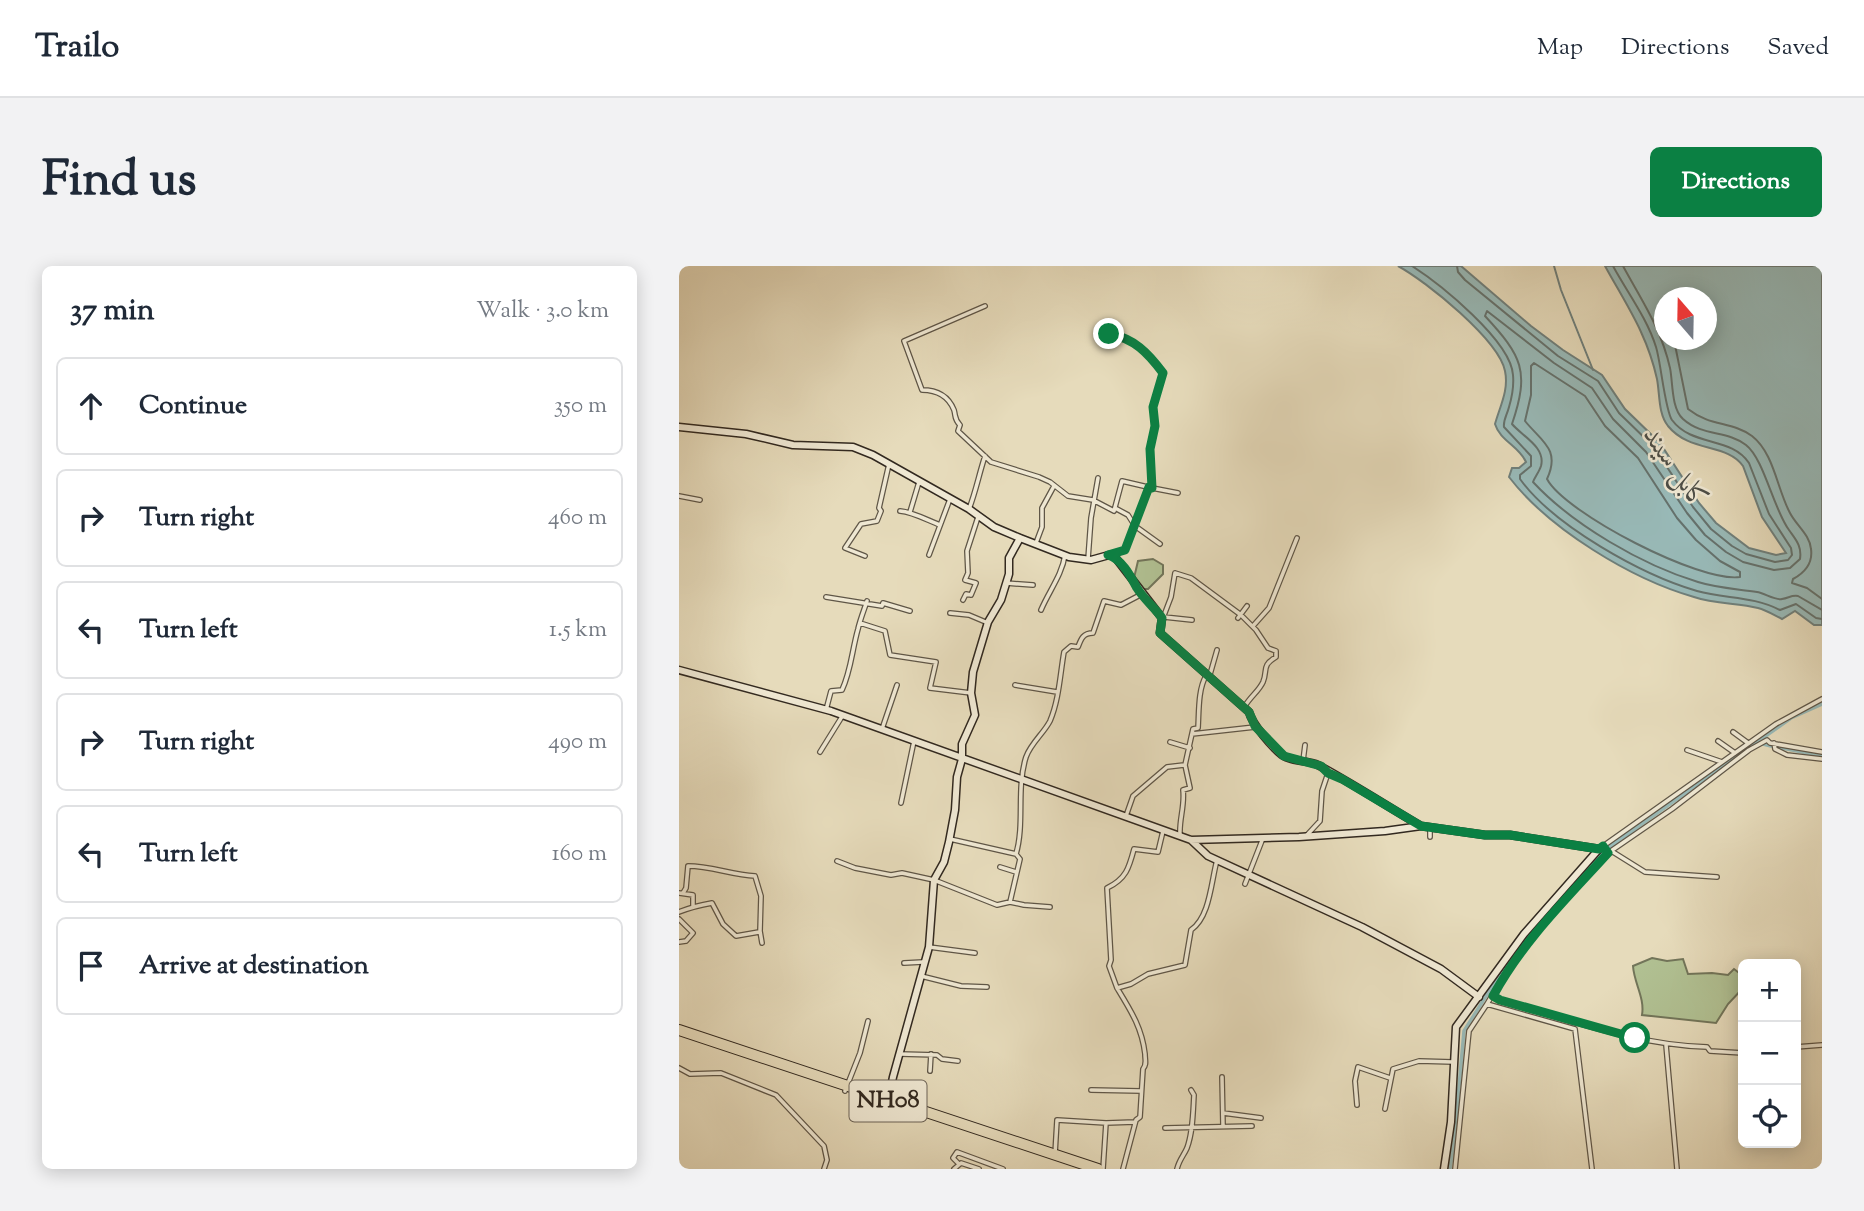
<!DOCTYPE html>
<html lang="en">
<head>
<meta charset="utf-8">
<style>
	body { margin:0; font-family:"Sorts Mill Goudy",Amiri,serif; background:#f2f2f3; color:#1f2937 }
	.controls { position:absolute; right:21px; bottom:21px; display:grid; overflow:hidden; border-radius:10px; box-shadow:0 4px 18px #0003 }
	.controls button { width:63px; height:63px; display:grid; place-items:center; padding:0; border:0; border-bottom:2px solid #e0e1e3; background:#fff; color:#1f2937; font:35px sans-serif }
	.compass { position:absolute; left:975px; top:21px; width:63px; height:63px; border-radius:50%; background:#fff; box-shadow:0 4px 18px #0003; rotate:340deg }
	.stop { position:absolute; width:21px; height:21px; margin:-16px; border:5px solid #0b8043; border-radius:50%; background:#fff }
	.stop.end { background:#0b8043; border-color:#fff; box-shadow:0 2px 7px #0008 }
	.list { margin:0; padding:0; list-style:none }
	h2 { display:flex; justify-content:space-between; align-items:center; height:91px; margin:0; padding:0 28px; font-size:30px }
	h2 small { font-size:23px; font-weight:400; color:#747a83 }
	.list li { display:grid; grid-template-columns:46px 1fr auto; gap:21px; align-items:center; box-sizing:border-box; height:98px; margin:0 14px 14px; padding:0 14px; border:2px solid #e0e1e3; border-radius:10px }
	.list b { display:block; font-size:26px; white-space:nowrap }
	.list em { font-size:23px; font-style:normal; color:#747a83 }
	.icon { flex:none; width:38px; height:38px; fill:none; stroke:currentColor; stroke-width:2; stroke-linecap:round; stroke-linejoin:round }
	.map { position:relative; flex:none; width:1143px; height:903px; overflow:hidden; border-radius:10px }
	header { display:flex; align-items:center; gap:42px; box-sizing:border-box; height:98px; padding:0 35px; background:#fff; border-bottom:2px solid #e0e1e3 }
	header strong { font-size:33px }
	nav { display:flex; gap:38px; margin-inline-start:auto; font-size:24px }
	.intro { display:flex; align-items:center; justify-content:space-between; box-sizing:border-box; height:168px; padding:0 42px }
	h1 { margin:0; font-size:49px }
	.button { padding:18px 32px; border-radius:10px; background:#0b8043; color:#fff; font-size:24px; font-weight:700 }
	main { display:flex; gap:42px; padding:0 42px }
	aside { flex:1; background:#fff; border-radius:10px; box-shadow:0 4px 18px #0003 }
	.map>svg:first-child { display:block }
</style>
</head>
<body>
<header>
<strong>Trailo</strong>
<nav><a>Map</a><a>Directions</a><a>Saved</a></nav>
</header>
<div class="intro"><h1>Find us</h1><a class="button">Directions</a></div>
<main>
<aside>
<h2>37 min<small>Walk · 3.0 km</small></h2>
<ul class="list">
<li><svg class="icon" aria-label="ahead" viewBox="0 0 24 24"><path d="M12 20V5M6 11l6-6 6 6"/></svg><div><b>Continue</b></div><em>350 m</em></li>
<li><svg class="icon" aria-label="right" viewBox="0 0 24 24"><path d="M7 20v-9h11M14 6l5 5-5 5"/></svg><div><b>Turn right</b></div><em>460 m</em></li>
<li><svg class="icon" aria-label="left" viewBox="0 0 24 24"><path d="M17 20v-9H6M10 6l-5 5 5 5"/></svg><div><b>Turn left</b></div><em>1.5 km</em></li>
<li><svg class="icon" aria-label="right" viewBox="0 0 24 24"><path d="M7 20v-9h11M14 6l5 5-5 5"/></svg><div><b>Turn right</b></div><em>490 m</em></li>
<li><svg class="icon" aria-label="left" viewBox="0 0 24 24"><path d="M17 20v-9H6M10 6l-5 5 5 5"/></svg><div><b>Turn left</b></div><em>160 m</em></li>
<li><svg class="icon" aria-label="arrive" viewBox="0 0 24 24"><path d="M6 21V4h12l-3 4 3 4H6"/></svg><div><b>Arrive at destination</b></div></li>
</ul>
</aside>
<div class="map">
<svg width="1143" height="903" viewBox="0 0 1143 903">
	<rect width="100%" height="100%" fill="#e6dbbb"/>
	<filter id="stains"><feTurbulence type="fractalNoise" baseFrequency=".00286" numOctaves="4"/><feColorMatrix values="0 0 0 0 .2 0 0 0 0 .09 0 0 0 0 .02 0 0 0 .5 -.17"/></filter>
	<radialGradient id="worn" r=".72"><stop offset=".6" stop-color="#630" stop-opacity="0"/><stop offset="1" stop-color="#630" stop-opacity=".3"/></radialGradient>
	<path fill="#b1c193" stroke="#72755a" stroke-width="2" d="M 474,293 L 484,299 L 484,308 L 469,323 L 462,323 L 455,312 L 459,295 Z
		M 973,692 L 988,695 L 1004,693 L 1009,708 L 1033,707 L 1049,709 L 1055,703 L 1064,710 L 1064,722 L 1049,738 L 1037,757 L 963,749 C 966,732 955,717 954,700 Z"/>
	<path fill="#98b9b7" stroke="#6f7f7b" stroke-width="2" fill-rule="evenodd" d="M 719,0 L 782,0 L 852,60 L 884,84 L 923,109 L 946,143 L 981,177 L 1020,237 L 1037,257 L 1070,282 L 1097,289 L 1107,287 L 1083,251 L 1064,200 C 1048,177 1011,187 989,160 C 979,147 981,129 978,113 C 968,68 948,40 926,0 L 1143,0 L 1143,359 L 1135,359 L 1116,345 L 1103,353 C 1095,349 1087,344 1079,342 C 1058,337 1036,338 1015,331 C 952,313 870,263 830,211 L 833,202 L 840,202 L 847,196 C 840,180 821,175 816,158 C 821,140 830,124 826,105 C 820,74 747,15 719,0 ZM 986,32 L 1028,32 L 1028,74 L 986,74 Z"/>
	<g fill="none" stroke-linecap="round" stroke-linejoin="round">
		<path stroke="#65716c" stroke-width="2" d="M 733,0 C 761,18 832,75 834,109 C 835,120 833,131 830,141 C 828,149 824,154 825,161 L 852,190 L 852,200 L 841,209 L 841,213 C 875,260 963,309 1018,325 C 1047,333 1074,330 1101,344 L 1117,338 L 1137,352 L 1143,353
			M 778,0 L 779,6 L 786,14 L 879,90 L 919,115 L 940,147 L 975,181 L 1014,241 L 1032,263 L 1053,280 L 1067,288 L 1096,296 L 1109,294 L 1113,289 L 1112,282 L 1090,248 L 1070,197 C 1052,170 1013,181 993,154 C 986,144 982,97 977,81 C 968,52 948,26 934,0
			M 944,0 C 963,35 982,62 991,102 C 994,116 992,142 1004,153 C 1024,171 1048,164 1067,179 C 1085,193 1094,242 1110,264 C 1117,274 1123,280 1121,293 L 1111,302 L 1095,304 L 1064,296 L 1047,286 L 1026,269 L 1008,247 L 967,186 L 934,153 L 913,122 L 875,97 L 808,45 L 806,50 C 843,90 851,105 833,158 C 843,170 867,181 862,200 C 860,206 856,211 854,216 C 894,259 963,299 1019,316 C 1038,322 1059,323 1078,326 C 1085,327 1097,335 1103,333 C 1110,332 1112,329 1119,330 L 1143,344
			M 995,74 L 1009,143 C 1032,161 1052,155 1073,170 C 1095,187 1098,223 1111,247 C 1117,259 1131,269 1132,283 C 1134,297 1125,307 1114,313 L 1113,317 L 1128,322 L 1143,333
			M 855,97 L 906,130 L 926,160 L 959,192 L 998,252 L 1017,274 L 1041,295 L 1061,306 L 1061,311 C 1021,317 886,247 868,213 C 882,183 862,175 846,155 L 852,129 L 852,100 Z"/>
		<path stroke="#6f7f7b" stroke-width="2" d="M 875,0 L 882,24 L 914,104"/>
		<path stroke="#98b9b7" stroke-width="3.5" d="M 1084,478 L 1092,480
			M 1098,481 L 1143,490
			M 771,903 L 775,877 L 785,765 L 826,700 L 845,676 L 917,592 L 929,582 L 1112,452 L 1143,438"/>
		<g stroke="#5f5647" stroke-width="6">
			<path id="street" d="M 306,40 L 225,75 L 243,124 C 257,124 269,129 275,144 C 277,151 275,153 281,159 L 279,165 L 312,196 L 360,211 L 371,216 L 389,230 L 414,234 L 435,245 L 443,215 L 473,222 L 471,183 L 476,160 L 474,141 L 483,107 C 470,87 455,72 430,68
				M 473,222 L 499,227
				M 0,230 L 21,234
				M 436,242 L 449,249 L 456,260 L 481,278
				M 290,243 C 297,225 300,208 306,190
				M 221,245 C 234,246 248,254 261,259
				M 231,246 L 240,216
				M 357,277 L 363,261 L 363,242 L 375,220
				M 250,289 L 271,233
				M 432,289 L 446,284 L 470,221
				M 186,290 L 166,282 L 182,258 L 198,255 L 202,245 L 200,242 L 210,198
				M 409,293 L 412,252 L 419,212
				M 327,317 L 354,319
				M 147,331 L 203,340 L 204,337 L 231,345
				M 284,334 L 287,328 L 292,329 L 297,317 L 286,314 L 289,307 L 288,285 L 299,251
				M 362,344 C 370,325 383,309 386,289
				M 271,347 L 290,349 L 309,357
				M 485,351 L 513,354
				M 484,352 L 492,331 L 496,307 L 512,312 L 562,349 L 577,364 L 589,382 L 597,385 L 597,391 C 582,400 589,404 584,416 C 580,425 571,431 566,440
				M 559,352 L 568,340
				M 181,357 L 206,365 L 211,389 L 257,396 L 251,422 L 292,427
				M 574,360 L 590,342 L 618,272
				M 530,412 L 538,384
				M 336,419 L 378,426
				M 147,444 L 152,425 L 163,424 C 172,405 173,384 179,363 C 181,354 185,344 188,335
				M 203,463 L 218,419
				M 1054,466 L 1069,477
				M 513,468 L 576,461
				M 1039,475 L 1056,487
				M 491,476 L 511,482
				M 1095,477 L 1096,483 L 1108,489 L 1143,493
				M 1008,484 L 1043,496
				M 141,486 L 164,449
				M 624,495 L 626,479
				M 222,537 L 235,475
				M 447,550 L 454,530 L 488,501 L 505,499
				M 751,563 L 751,571
				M 501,569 C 500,553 506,540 504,524 L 511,522 L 506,499 L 514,463 L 519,462 C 520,446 519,423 527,410
				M 628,569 L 641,555 L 643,525 L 649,507
				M 271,573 L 337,588
				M 924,580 L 929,587 L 934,586 L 966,606 L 1038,611
				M 920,583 L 1097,458 L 1143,433
				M 158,595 L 176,602 L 212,609 L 223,607 L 255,614 L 318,639 L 331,636 L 345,639 L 371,641
				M 321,601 L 337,606
				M 566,618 L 584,572
				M 0,627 L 14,629 L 14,641
				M 4,627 L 7,622 L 9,600 C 32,600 53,609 76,610 L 82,630 L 81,665 L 83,677
				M 331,636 L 341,593 L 337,588 C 346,557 337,523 347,491 C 352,477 365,467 371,455 C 380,434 381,409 385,386 L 392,380 L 399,381 C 402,373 404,367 414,367 L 425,335 L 442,339 L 463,328
				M 0,646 C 10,642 21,639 33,637 L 44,658 L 57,670 L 80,666
				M 0,653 L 14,667 L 7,675 L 0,676
				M 250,681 L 296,687
				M 225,697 L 244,696
				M 242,710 L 282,720 L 308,721
				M 438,722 L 430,700 L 432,694 L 428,622 C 447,613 450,602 455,583 L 479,586 L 484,565
				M 814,730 L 821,734 C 890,754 957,779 1028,781 L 1031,785 L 1064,787
				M 808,738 L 829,703 L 856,667 L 929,587 L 993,543 L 1070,484 L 1088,474 L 1091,477 L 1143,486
				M 987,779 L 998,903
				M 1117,781 L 1143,779
				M 221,788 L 258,789 L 263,793 L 279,795
				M 0,802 L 11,808 L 42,807 L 97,829 L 145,880 L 148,894 L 145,903
				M 251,805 L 252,788
				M 543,811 L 544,860
				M 412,824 L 462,825
				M 166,825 L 181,787 L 189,755
				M 678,839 L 676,815 L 679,801 L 711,812
				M 706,843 L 714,803 L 740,795 L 774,796
				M 544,847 L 582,852
				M 486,862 L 573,860
				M 376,888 L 378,854 L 427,857 L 456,856
				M 280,898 L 274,892 L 278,886 L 324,903
				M 275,903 L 282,897 L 300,903
				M 424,903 L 427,857
				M 444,903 L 457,854 L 461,851 L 464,803 C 468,798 466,795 466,788 C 463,762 452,745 438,722 L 452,718 L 469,708 L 506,699 L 512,664 C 531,651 532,616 538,594
				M 498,903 C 500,894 505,889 508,882 C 514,866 514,846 515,829 L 512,824
				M 776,903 L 790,765 L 808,738 L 896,763 L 913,903"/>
		</g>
		<g stroke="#322920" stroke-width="9">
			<path id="secondary" d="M 0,161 L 67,168 L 114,179 L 174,181 L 194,189 L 290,243 L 315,261 L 341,272 L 390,291 L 412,294 L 430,289 L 436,291 L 483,352 L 481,367 L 570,446 C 573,458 593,481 603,489 C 612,496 629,494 639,499 C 674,518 708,540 742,560
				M 0,404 L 152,445 L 512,574 L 620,571 L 706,565 L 742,560 L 806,569 L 831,569 L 920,583 L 845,668 L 777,761 L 772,856 L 765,903
				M 512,574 L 529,590 L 683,661 L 762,703 L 800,731
				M 208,841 L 214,811 L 250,681 L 255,614 L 265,596 L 270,576 L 276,544 L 278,511 L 283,493 L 283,478 L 296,449 L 292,427 L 294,406 L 309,356 L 322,334 L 330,308 L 330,292 L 341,272"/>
		</g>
		<g stroke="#322920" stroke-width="12">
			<path id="highway" d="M 0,764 L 419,903"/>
		</g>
		<use href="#street" stroke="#efe8d3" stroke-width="3.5"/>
		<use href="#secondary" stroke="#efe8d3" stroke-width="6"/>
		<use href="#highway" stroke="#e6dbbb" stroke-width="10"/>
	</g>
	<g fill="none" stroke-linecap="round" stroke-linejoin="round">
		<path stroke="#0b8043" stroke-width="9" d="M 430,68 C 455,72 469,87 484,107 L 474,141 L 476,160 L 471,183 L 473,222 L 470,221 L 446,284 L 429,289 C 443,293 452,311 458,322 C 464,332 476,342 483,352 L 481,367 L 570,446 L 576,460 L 605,490 L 642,500 L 649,507 L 663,513 L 742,560 L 806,569 L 831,569 L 920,583 L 924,580 L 929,587 C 888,632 844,675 814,730 L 821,734 L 956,772"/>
	</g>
	<g text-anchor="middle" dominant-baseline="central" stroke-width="5" stroke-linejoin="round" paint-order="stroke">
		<rect fill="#efe8d3" stroke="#6b6256" stroke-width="2" x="170.5" y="814.5" width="77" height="41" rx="5"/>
		<g font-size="24" font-weight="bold" fill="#322920">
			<text x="209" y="835">NH08</text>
		</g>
		<g font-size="28" font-style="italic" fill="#4c4d46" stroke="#efe8d3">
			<text transform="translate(996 203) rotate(55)">کابل سيند</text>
		</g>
	</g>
	<rect width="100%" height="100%" filter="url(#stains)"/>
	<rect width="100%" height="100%" fill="url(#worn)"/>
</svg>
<div class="controls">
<button>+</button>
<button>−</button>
<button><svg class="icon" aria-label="locate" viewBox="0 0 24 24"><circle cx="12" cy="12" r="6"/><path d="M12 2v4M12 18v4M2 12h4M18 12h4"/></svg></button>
</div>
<svg class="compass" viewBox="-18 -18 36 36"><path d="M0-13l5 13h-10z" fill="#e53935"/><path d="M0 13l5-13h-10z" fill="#747a83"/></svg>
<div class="stop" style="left:956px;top:772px"></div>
<div class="stop end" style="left:430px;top:68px"></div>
</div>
</main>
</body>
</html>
